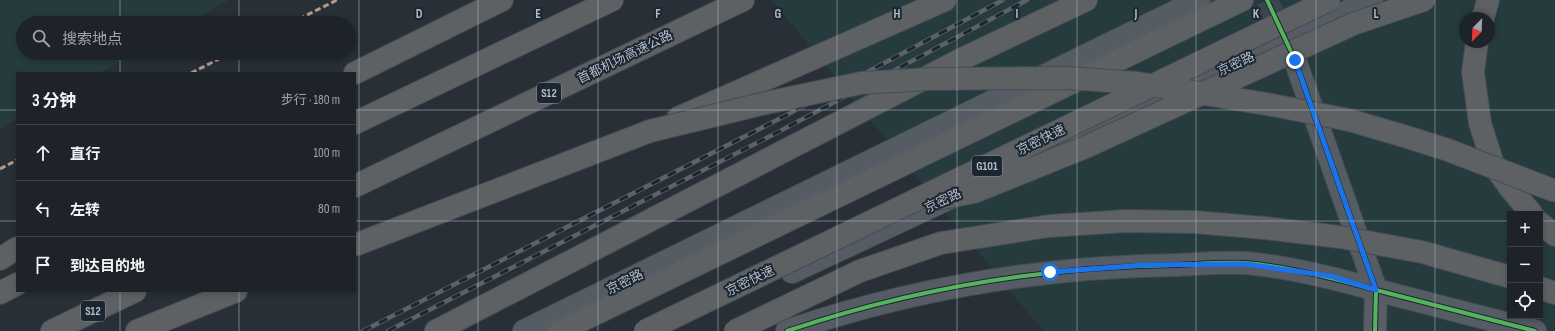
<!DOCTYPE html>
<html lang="zh">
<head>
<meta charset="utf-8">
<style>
	body { margin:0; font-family:"Sofia Sans Condensed","Noto Sans SC",sans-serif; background:#262b31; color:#f1f3f6 }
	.controls { position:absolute; right:12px; bottom:12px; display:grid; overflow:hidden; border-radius:0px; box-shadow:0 2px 6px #0003 }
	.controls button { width:36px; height:36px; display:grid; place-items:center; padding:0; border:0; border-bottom:1px solid #3c4046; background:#1e2329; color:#f1f3f6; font:20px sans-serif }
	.compass { position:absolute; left:1459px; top:12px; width:36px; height:36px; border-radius:50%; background:#1e2329; box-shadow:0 2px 6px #0003; rotate:204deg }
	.stop { position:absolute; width:12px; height:12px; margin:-9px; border:3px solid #1a73e8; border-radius:50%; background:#fff }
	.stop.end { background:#1a73e8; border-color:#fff; box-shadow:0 1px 4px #0008 }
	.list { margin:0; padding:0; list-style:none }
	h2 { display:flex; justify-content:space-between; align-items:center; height:52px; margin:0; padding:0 16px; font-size:17px }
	h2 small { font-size:13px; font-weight:400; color:#a1a4a8 }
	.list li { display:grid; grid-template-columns:26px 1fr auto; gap:12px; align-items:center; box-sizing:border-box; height:56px; padding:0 16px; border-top:1px solid #3c4046 }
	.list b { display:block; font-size:15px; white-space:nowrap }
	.list em { font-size:13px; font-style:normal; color:#a1a4a8 }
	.icon { flex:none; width:22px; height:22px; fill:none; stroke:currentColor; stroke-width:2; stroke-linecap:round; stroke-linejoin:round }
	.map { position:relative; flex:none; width:1555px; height:331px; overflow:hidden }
	.search { position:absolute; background:#1e2329; box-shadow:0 2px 6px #0003; left:16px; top:16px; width:340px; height:44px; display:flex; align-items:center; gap:10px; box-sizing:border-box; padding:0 14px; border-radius:22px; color:#a1a4a8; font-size:15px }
	.panel { position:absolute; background:#1e2329; box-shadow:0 2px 6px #0003; left:16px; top:72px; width:340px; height:220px; border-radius:0px }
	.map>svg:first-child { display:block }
</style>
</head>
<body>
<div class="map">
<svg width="1555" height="331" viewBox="0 0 1555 331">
	<rect width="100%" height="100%" fill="#282f37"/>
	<path fill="#253b3d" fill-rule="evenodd" d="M 0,0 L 229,0 L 188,23 L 23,23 L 23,53 L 136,53 L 100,73 L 17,73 L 17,119 L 0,128 Z
		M 772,0 L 1555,0 L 1555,331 L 1043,331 ZM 1465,18 L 1489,18 L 1489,42 L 1465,42 ZM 1510,214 L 1540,214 L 1540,316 L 1510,316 Z"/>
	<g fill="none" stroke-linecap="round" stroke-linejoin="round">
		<path stroke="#3d444d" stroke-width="22" stroke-dasharray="22 11" stroke-linecap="butt" d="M 1267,0 L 1287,42"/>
		<g stroke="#464b51" stroke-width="24">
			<path id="street" d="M 1375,331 L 1376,290"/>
		</g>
		<g stroke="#464b51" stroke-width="24">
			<path id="secondary" d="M 1295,60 L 1376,290 L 1535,331
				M 1045,153 L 1372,0
				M 792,272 L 956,195
				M 524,331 L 1199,0
				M 787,331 C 911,289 1043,267 1174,265 C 1197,264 1222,262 1246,263 C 1290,267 1334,278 1376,290"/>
		</g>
		<g stroke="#454b52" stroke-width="24">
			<path id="highway" d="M 1483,18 L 1488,0
				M 1477,42 L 1473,72 L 1480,123 L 1493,164 L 1510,188 L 1532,214
				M 355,73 L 502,0
				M 678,118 L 945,0
				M 355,123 L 612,0
				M 355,186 L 743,0
				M 1540,223 L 1555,235
				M 0,259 L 17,248
				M 1540,288 L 1555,293
				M 0,293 L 17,284
				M 52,331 L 135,291
				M 137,331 L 236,291
				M 436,331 L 962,59 L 1086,0
				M 560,331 L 1242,0"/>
		</g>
		<use href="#street" stroke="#585e65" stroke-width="22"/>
		<use href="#secondary" stroke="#565c63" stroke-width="22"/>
		<use href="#highway" stroke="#5d6164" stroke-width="22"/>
		<g stroke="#5b6268" stroke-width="4.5">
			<path id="rail" d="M 363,331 L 777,120 L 1003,0
				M 388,331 L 782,130 L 1027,0"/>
		</g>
		<use href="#rail" stroke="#1b2631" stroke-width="3" stroke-dasharray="9" stroke-linecap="butt"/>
		<g stroke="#454b52" stroke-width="24" stroke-linecap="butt">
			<path id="highway-bridge" d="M 937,199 L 974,192 L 1088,146 L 1353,24 L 1424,0
				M 355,245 L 650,131 L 766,103 L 861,83 L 929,79 L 1068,78 L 1138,83 L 1272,105 L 1349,120 L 1407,137 L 1448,150 L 1555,191
				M 645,331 L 1329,0
				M 735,331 L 860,271 L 941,243 L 1049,226 L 1126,221 L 1194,222 L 1265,228 L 1340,237 L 1422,252 L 1510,277"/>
		</g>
		<use href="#highway-bridge" stroke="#5d6164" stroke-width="22"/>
		<path stroke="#b69a8f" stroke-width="3" stroke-dasharray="6 3" stroke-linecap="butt" d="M 291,23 L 337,0
			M 191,73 L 231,53
			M 0,169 L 17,160"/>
		<g stroke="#1b2631" stroke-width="6">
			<path id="cycleway" d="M 1267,0 L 1295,60 L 1376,290 L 1535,331
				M 787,331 C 911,289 1043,267 1174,265 C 1197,264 1222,262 1246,263 C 1290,267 1334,278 1376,290 L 1375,331"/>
		</g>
		<use href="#cycleway" stroke="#56b35d" stroke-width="4"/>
	</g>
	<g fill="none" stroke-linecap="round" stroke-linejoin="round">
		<path stroke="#1a73e8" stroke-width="5" d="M 1050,272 L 1144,265 L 1246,264 L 1330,276 L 1376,290 L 1295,60"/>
	</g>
	<path fill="none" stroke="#b1bcc8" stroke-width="1" stroke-opacity="0.55" d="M 120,0 L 120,23M 239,0 L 239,23M 359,0 L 359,331M 478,0 L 478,331M 598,0 L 598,331M 718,0 L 718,331M 837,0 L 837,331M 957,0 L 957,331M 1077,0 L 1077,331M 1196,0 L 1196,331M 1316,0 L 1316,331M 1435,0 L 1435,331M 120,53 L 120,73M 239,53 L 239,73M 0,110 L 17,110M 355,110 L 1555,110M 0,221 L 17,221M 355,221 L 1510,221M 1540,221 L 1555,221M 120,291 L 120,331M 239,291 L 239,331"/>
	<g text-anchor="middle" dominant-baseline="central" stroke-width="4" stroke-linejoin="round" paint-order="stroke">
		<g fill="#1b2631" stroke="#848f9b" stroke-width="1">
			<rect x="537" y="83" width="24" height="20" rx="3"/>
			<rect x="972" y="156" width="30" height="20" rx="3"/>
			<rect x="81" y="301" width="24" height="20" rx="3"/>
		</g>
		<g font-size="12" font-weight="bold" fill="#b1bcc8">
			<text x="549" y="93">S12</text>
			<text x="987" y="166">G101</text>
			<text x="93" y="311">S12</text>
		</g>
		<g font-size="13" fill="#b1bcc8" stroke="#1b2631">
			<text transform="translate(625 57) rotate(-26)">首都机场高速公路</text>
			<text transform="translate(1236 64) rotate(-25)">京密路</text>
			<text transform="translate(1041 140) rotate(-26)">京密快速</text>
			<text transform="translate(943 201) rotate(-25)">京密路</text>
			<text transform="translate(750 281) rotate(-26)">京密快速</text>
			<text transform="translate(625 282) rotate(-26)">京密路</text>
		</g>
	</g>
	<g font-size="13" text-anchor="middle" font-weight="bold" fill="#b1bcc8" stroke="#1b2631" stroke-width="4" stroke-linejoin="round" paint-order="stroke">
		<text x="419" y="18">D</text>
		<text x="538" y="18">E</text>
		<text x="658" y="18">F</text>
		<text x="778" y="18">G</text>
		<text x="897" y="18">H</text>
		<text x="1017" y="18">I</text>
		<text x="1136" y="18">J</text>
		<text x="1256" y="18">K</text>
		<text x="1376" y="18">L</text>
	</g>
</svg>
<div class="controls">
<button>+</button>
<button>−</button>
<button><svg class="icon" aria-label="locate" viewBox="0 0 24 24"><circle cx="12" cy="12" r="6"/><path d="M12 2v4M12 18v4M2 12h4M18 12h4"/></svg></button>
</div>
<svg class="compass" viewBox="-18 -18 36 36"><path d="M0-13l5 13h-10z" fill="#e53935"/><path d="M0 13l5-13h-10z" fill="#a1a4a8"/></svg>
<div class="stop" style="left:1050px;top:272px"></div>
<div class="stop end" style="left:1295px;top:60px"></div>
<div class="search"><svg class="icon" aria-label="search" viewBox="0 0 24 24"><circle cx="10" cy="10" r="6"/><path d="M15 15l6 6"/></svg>搜索地点</div>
<section class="panel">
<h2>3 分钟<small>步行 · 180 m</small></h2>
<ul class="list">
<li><svg class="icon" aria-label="ahead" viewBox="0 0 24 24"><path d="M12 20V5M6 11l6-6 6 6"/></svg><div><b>直行</b></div><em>100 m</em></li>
<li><svg class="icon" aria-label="left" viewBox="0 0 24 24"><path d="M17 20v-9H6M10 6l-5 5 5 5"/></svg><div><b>左转</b></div><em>80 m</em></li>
<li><svg class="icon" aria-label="arrive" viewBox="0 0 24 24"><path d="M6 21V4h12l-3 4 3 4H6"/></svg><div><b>到达目的地</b></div></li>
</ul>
</section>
</div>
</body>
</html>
